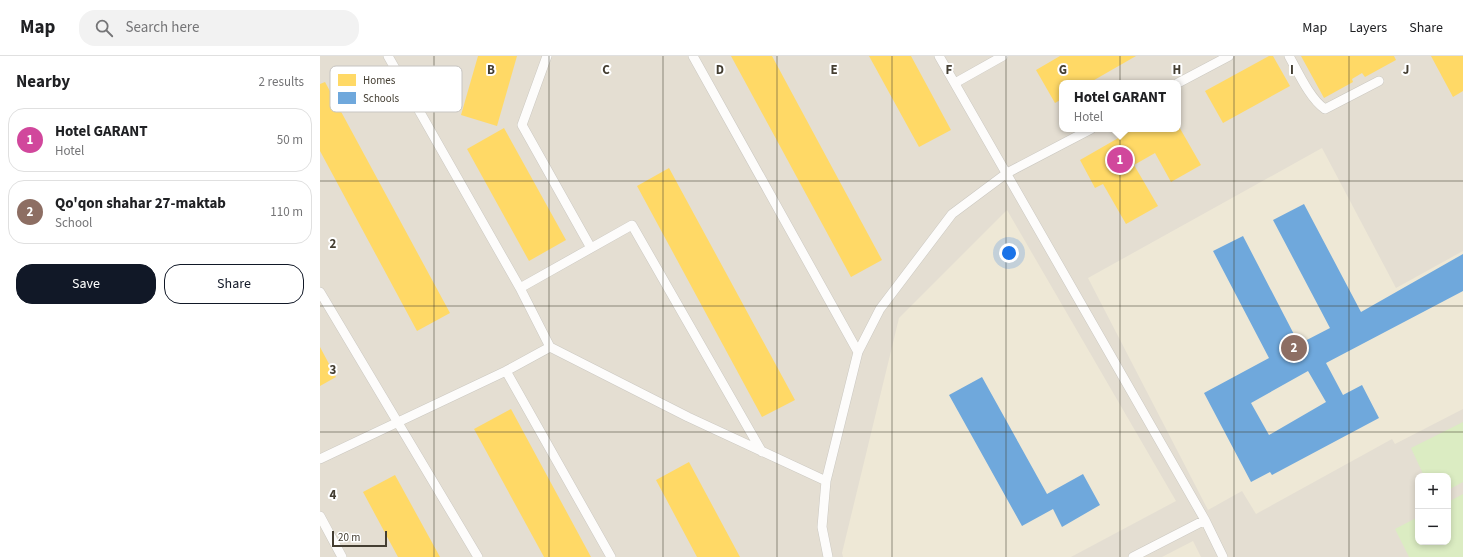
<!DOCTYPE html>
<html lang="en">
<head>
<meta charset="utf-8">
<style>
	body { margin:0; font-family:"Source Sans 3",sans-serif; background:#f2f2f2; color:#202124 }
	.controls { position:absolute; right:12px; bottom:12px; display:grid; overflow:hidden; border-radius:8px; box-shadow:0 2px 6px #0003 }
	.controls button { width:36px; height:36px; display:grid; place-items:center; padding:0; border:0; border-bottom:1px solid #e0e0e0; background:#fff; color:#202124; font:20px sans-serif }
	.scale { position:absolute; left:12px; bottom:10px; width:55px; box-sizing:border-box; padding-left:4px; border:2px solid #443e32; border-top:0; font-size:11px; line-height:14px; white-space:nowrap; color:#443e32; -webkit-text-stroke:3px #fff; paint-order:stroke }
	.you { position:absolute; left:689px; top:197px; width:14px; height:14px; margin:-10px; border:3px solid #fff; border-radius:50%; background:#1a73e8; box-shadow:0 0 0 6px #1a73e833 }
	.badge { display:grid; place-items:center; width:26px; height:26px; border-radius:50%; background:#111827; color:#fff; font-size:13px; font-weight:700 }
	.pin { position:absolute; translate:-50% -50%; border:2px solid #fff; box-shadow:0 1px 4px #0006 }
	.popup { position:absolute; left:739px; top:24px; width:122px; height:52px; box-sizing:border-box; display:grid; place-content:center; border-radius:8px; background:#fff; filter:drop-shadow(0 1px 3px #0005); font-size:13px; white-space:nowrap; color:#757577 }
	.popup b { font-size:15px; color:#202124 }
	.popup::after { content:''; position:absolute; left:50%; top:100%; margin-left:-8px; border:8px solid transparent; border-top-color:#fff }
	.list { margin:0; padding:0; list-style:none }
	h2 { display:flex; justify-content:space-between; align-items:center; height:52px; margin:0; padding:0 16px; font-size:17px }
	h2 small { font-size:13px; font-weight:400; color:#757577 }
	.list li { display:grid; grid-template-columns:26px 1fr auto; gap:12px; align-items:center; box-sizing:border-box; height:64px; margin:0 8px 8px; padding:0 8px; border:1px solid #e0e0e0; border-radius:16px }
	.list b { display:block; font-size:15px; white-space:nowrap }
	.list p { margin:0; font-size:13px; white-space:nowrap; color:#757577 }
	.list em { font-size:13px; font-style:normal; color:#757577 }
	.actions { display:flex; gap:8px; padding:12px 16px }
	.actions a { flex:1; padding:9px 0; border:1px solid #111827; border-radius:16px; text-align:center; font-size:14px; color:#111827 }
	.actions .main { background:#111827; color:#fff }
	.icon { flex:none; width:22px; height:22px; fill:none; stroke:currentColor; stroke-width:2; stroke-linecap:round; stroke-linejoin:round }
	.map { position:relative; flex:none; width:1143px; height:501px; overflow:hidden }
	header { display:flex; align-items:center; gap:24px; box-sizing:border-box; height:56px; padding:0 20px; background:#fff; border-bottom:1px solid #e0e0e0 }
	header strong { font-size:19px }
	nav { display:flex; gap:22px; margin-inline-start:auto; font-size:14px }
	.search { width:280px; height:36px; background:#f2f2f2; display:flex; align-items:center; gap:10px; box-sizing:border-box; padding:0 14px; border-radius:16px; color:#757577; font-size:15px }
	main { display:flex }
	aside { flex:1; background:#fff }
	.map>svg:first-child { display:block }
</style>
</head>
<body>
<header>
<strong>Map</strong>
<div class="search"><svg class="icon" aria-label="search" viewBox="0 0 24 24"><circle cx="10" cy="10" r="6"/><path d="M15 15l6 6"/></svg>Search here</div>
<nav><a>Map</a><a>Layers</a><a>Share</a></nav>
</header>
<main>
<aside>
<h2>Nearby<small>2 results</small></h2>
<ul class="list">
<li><span class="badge" style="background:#d1479c">1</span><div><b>Hotel GARANT</b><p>Hotel</p></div><em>50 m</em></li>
<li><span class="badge" style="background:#8d6e63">2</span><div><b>Qo'qon shahar 27-maktab</b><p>School</p></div><em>110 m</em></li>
</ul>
<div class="actions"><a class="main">Save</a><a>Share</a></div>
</aside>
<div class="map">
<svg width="1143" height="501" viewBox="0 0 1143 501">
	<rect width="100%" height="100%" fill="#efece5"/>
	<path fill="#e4ded2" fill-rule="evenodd" d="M 0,0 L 1143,0 L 1143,501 L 0,501 ZM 742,27 L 858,27 L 858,73 L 742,73 ZM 1098,420 L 1128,420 L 1128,486 L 1098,486 Z"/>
	<path fill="#eee8d6" d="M 1002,92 L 1076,232 L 1143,195 L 1143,353 L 1075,388 L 1072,383 L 936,458 L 922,435 L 888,454 L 768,222 Z
		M 687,154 L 856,445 L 751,501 L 523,501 L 522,497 L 579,262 Z
		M 873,485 L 881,501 L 842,501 Z"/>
	<path fill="#dbecc2" d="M 1143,366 L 1143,426 L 1128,434 L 1128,420 L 1104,420 L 1091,392 Z
		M 1143,438 L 1143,501 L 1089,501 L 1075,473 L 1098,461 L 1098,486 L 1128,486 L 1128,446 Z"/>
	<path fill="#ffd966" d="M 158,0 L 197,0 L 177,70 L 141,59 Z
		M 411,0 L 452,0 L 562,204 L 531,221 Z
		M 549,0 L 591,0 L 631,74 L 599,91 Z
		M 740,0 L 816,0 L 769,27 L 742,27 L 742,43 L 735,47 L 716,14 Z
		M 949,0 L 953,0 L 970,30 L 903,67 L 885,35 Z
		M 981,0 L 1074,0 L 1076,4 L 1045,21 L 1042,17 L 1032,23 L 1033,26 L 1004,42 Z
		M 1111,0 L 1143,0 L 1143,35 L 1133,41 Z
		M 5,26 L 130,257 L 97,275 L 0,95 L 0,28 Z
		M 858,69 L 881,109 L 851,126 L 835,97 L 814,109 L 838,150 L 806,168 L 783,128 L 775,132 L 760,104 L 814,73 L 858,73 Z
		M 184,72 L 246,184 L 209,205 L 147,93 Z
		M 349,112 L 475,344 L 442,361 L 317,130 Z
		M 0,291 L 16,321 L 0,330 Z
		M 191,353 L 271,501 L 224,501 L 154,373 Z
		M 369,406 L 420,501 L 377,501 L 336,424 Z
		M 75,419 L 120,501 L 78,501 L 43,436 Z"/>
	<path fill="#6fa8dc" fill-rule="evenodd" d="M 984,148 L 1041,256 L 1143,198 L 1143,235 L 1006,307 L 1023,339 L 1042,329 L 1059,362 L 952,419 L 950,416 L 931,426 L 884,337 L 949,302 L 893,195 L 923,180 L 979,288 L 1010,272 L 953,164 ZM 988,315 L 1006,346 L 949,379 L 931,347 Z
		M 662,321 L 727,438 L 763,418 L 780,449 L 742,471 L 733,453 L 702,470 L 629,339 Z"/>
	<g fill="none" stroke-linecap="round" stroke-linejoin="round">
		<g stroke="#cbc8c1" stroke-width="10">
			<path id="service" d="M 68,0 L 200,232 L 230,291
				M 227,0 L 202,69 L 271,192
				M 373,0 L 538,296
				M 619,0 L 885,464 L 903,501
				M 969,0 C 978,16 990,43 1005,53 L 1059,25
				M 635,27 L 683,0
				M 858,27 L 909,0
				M 200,232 L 312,169 L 442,396
				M 0,236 L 158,501
				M 186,315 L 291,501
				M 0,403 L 186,315 L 230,291 L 368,361 L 506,425
				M 0,460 L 22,501
				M 508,501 L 502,471 L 506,425 L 538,296 L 560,253 L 632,158 L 687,117 L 771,73
				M 813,501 L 885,464"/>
		</g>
		<use href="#service" stroke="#fdfcfb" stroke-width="9"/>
	</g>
	<path fill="none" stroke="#443e32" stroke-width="1" stroke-opacity="0.55" d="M 114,0 L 114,501M 229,0 L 229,501M 343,0 L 343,501M 457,0 L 457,501M 572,0 L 572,501M 686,0 L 686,501M 800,0 L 800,501M 914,0 L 914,501M 1029,0 L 1029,501M 0,125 L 1143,125M 0,250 L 1143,250M 0,376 L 1143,376"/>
	<rect x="10" y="10" width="132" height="46" rx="6" fill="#fff" stroke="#c7c5c2" stroke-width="1"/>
	<rect x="18" y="18" width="18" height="12" fill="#ffd966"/>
	<rect x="18" y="36" width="18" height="12" fill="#6fa8dc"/>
	<g font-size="11" fill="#443e32">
		<text x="43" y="28">Homes</text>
		<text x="43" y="46">Schools</text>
	</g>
	<g font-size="13" text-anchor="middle" font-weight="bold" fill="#443e32" stroke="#fff" stroke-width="4" stroke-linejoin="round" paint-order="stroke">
		<text x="171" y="18">B</text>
		<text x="286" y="18">C</text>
		<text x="400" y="18">D</text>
		<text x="514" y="18">E</text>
		<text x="629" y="18">F</text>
		<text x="743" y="18">G</text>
		<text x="857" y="18">H</text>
		<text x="972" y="18">I</text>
		<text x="1086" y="18">J</text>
		<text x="13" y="192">2</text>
		<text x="13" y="318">3</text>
		<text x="13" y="443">4</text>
	</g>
</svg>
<div class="controls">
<button>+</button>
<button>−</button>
</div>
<div class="scale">20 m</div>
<div class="you"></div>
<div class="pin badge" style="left:800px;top:104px;background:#d1479c">1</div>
<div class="popup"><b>Hotel GARANT</b>Hotel</div>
<div class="pin badge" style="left:974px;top:292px;background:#8d6e63">2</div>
</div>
</main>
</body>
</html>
